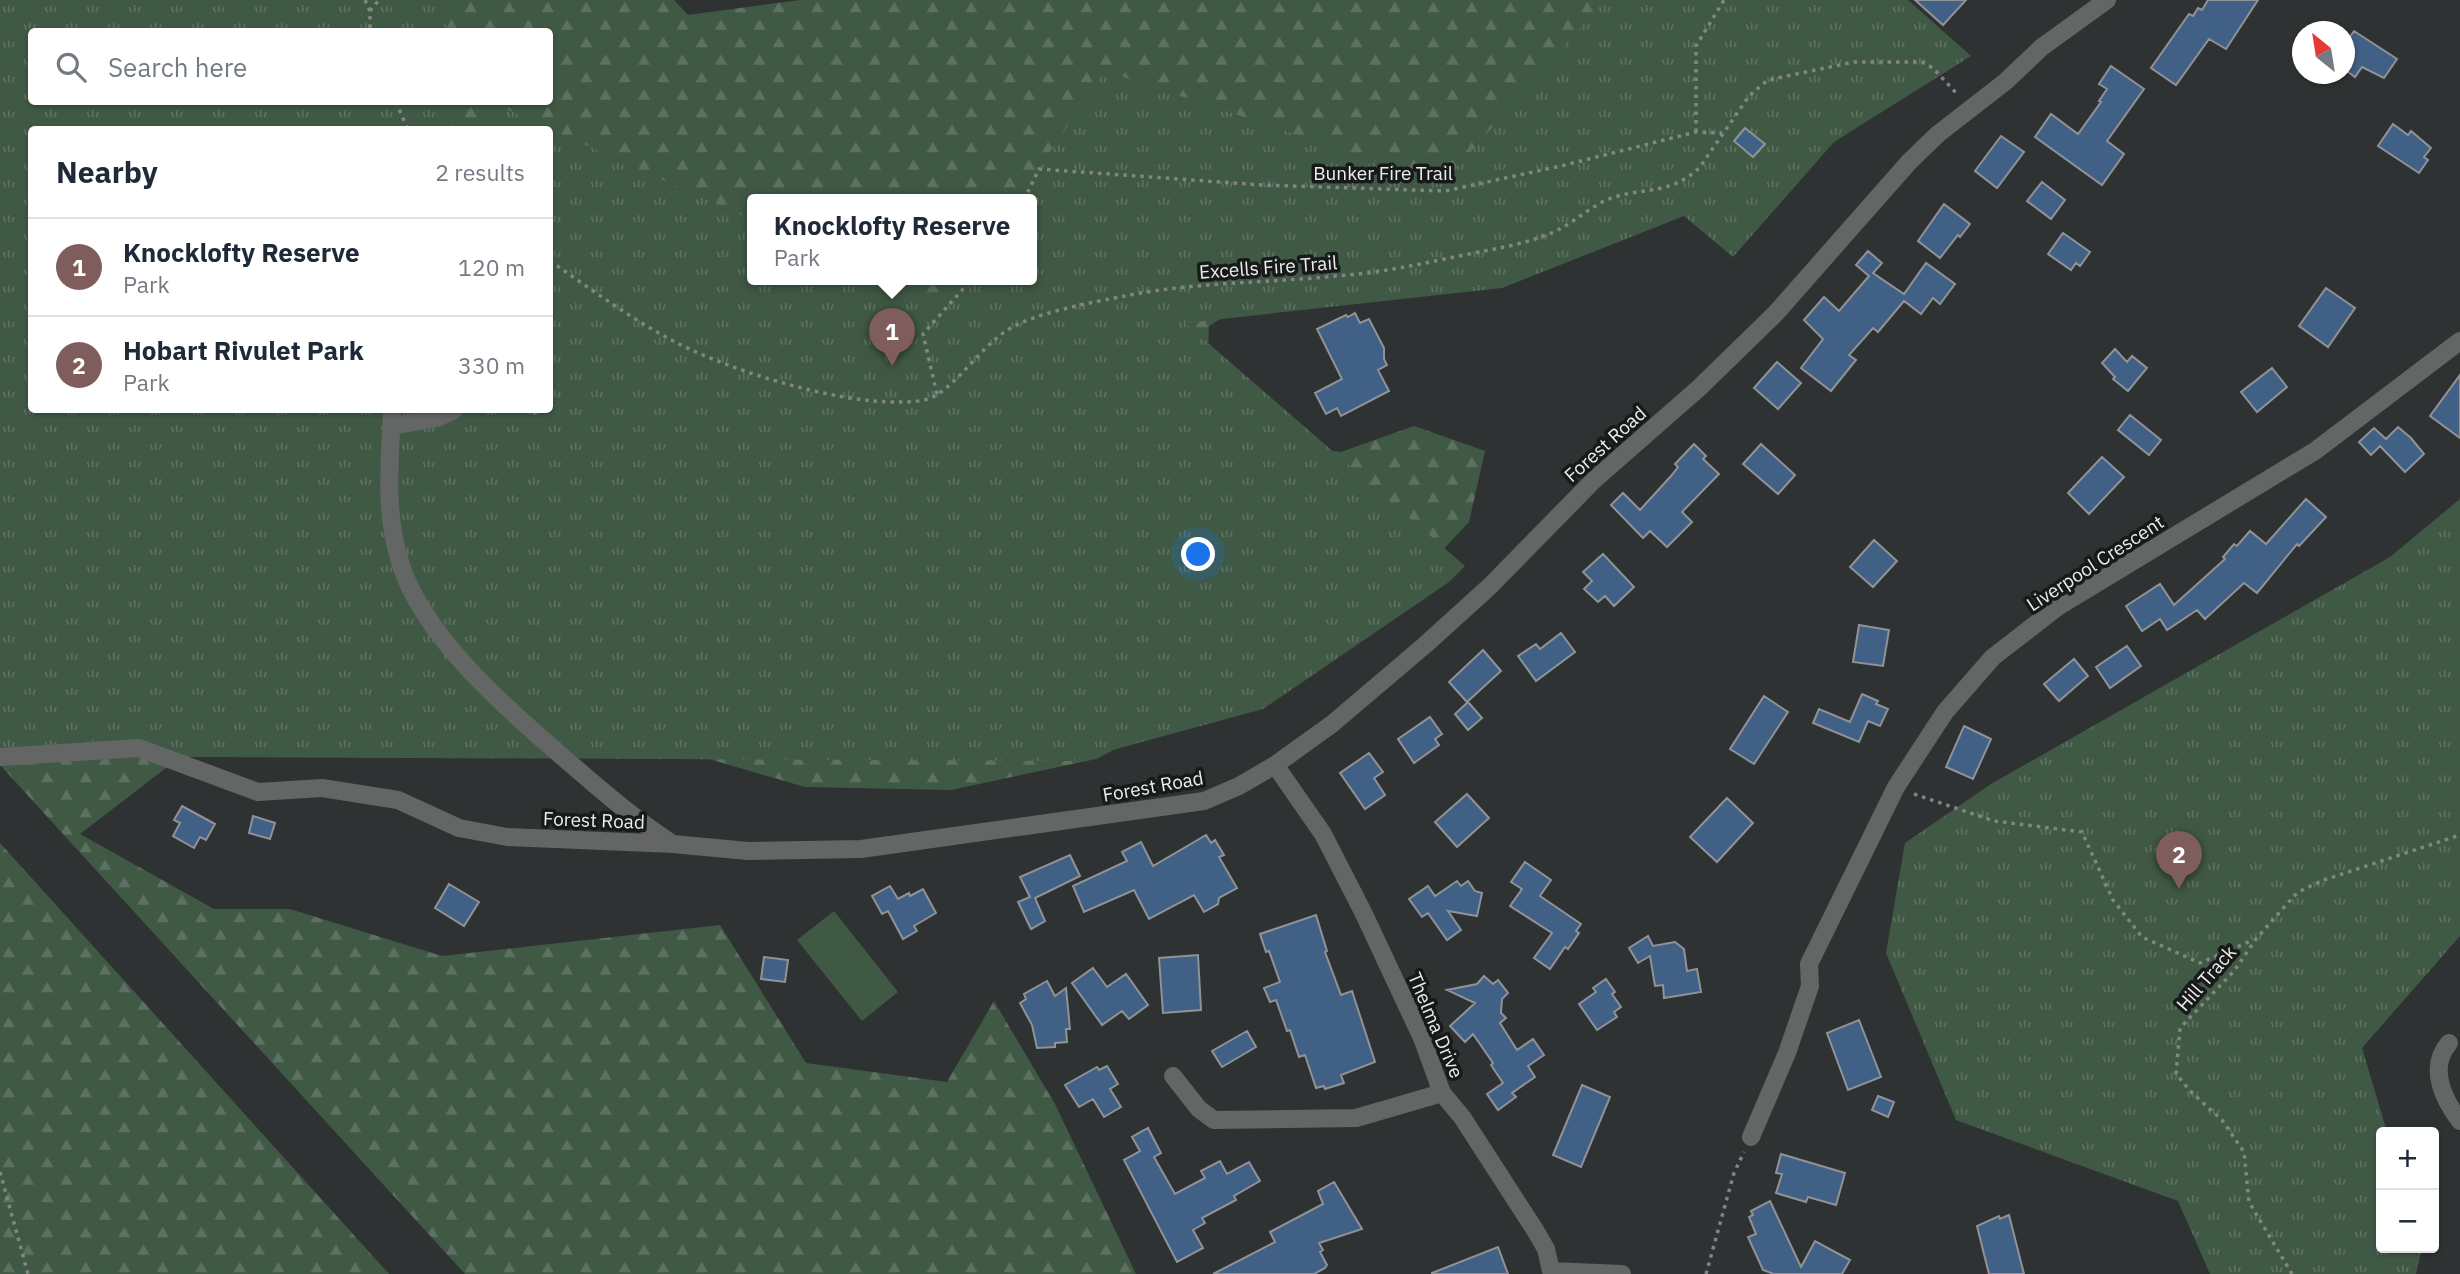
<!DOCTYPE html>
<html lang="en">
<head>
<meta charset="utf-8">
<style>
	body { margin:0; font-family:"IBM Plex Sans",sans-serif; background:#f2f2f3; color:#1f2937 }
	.controls { position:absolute; right:21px; bottom:21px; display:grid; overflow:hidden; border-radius:7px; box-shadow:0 2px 5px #0004 }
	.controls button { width:63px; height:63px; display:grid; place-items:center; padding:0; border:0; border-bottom:2px solid #e0e1e3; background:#fff; color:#1f2937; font:35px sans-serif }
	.compass { position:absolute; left:2292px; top:21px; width:63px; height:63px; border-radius:50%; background:#fff; box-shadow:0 2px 5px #0004; rotate:330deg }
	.you { position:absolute; left:1199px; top:555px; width:24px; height:24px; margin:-18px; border:5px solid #fff; border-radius:50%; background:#1a73e8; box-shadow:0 0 0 10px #1a73e833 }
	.badge { display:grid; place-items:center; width:46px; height:46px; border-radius:50%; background:#7f5d5d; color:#fff; font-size:23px; font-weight:700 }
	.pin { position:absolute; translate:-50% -58px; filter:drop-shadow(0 2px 4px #0008) }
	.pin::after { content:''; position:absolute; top:37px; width:24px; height:21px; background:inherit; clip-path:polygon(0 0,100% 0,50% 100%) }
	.popup { position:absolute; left:747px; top:194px; width:290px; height:91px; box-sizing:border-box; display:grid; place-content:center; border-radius:7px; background:#fff; filter:drop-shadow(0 2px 5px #0005); font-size:23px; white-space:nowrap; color:#747a83 }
	.popup b { font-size:26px; color:#1f2937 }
	.popup::after { content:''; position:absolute; left:50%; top:100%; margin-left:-14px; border:14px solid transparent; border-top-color:#fff }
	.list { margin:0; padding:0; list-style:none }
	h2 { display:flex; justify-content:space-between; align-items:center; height:91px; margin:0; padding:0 28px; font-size:30px }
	h2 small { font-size:23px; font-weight:400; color:#747a83 }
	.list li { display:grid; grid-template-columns:46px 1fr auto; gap:21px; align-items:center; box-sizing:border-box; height:98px; padding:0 28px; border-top:2px solid #e0e1e3 }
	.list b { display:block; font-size:26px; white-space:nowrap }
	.list p { margin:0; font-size:23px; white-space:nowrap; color:#747a83 }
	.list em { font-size:23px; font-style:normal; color:#747a83 }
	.icon { flex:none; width:38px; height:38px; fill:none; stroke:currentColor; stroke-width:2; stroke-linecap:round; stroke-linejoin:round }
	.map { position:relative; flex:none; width:2460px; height:1274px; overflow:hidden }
	.search { position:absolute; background:#fff; box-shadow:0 2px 5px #0004; left:28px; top:28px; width:525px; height:77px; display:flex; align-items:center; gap:18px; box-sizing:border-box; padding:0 24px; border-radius:7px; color:#747a83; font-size:26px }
	.panel { position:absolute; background:#fff; box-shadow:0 2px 5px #0004; left:28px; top:126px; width:525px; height:287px; border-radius:7px }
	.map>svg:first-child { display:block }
</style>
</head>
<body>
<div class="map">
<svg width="2460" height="1274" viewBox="0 0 2460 1274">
	<defs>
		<pattern id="forest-firs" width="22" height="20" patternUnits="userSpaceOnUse" patternTransform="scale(1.75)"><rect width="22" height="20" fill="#405945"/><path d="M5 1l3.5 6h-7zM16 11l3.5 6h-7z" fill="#5c7160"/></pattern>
		<pattern id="park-tufts" width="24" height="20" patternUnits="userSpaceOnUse" patternTransform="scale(1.75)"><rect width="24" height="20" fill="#405945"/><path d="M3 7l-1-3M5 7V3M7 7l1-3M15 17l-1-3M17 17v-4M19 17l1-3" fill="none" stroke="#5c7160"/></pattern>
	</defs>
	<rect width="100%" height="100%" fill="#2f3233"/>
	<path fill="url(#forest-firs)" fill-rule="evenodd" d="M 0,0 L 674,0 L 688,15 L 800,0 L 1859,0 L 1276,284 L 1209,326 L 1206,402 L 1269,441 L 1341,452 L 1414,426 L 1485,451 L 1469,522 L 1417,577 L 1291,659 L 1096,759 L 951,790 L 805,787 L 507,700 L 278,682 L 80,834 L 214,909 L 290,909 L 442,956 L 720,925 L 806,1063 L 947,1082 L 994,1001 L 1055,1104 L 1136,1274 L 465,1274 L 0,765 L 32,410 L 550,410 L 550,130 L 186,129 L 144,102 L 550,102 L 550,32 L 38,32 ZM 752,200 L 1032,200 L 1032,280 L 752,280 Z
		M 0,843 L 389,1274 L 0,1274 Z"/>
	<path fill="url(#park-tufts)" d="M 0,0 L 462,0 L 443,31 L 32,32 L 32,102 L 430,102 L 445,129 L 32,130 L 32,410 L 550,410 L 550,130 L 490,129 L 482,102 L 490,102 L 752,220 L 752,280 L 884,280 L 942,307 L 961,280 L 1032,280 L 1032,200 L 1017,200 L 1105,71 L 1443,183 L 1605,0 L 1908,0 L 1971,56 L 1834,142 L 1733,257 L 1684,216 L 1502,288 L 1185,323 L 1465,566 L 1449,582 L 1263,709 L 1072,761 L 0,756 Z
		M 2460,499 L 2460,936 L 2362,1048 L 2387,1132 L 2381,1132 L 2381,1248 L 2422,1248 L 2416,1274 L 2210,1274 L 2178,1201 L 1956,1120 L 1886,953 L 1905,843 L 1991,784 L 2390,557 Z"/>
	<path fill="#405945" d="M 834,911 L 898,992 L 862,1021 L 797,940 Z"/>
	<path fill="#416086" stroke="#909295" stroke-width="2" d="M 1915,0 L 1966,0 L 1943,25 Z
		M 2208,0 L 2258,0 L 2226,49 L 2209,39 L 2176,85 L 2151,68 L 2189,14 L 2193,16 L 2198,8 L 2202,10 Z
		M 2354,31 L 2397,59 L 2384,78 L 2362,67 L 2355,77 L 2344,69 L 2344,45 Z
		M 2111,66 L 2144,89 L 2107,141 L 2124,154 L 2102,185 L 2035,137 L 2051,114 L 2078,134 L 2101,102 L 2099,101 L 2107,89 L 2099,84 Z
		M 2393,124 L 2408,135 L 2411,131 L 2431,148 L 2424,157 L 2428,160 L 2419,173 L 2378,146 Z
		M 1745,128 L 1765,144 L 1753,157 L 1734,141 Z
		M 2001,136 L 2024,152 L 1997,188 L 1975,171 Z
		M 2042,182 L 2065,200 L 2051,219 L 2027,201 Z
		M 1944,204 L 1970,224 L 1960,237 L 1958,235 L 1940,258 L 1918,241 Z
		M 2063,233 L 2090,252 L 2080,266 L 2076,263 L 2071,270 L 2048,254 Z
		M 1868,251 L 1882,263 L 1873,273 L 1904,294 L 1926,263 L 1955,284 L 1940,304 L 1933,298 L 1921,314 L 1904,301 L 1878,332 L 1873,328 L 1849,355 L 1856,360 L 1831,391 L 1801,368 L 1823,339 L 1804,320 L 1824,297 L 1839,311 L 1869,276 L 1856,265 Z
		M 2326,288 L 2355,308 L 2328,347 L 2299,326 Z
		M 1355,313 L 1360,323 L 1369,319 L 1384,348 L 1384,359 L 1387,365 L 1378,370 L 1389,391 L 1341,416 L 1337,408 L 1326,414 L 1315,393 L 1342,379 L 1317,329 L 1346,315 L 1348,317 Z
		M 2115,349 L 2127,362 L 2132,356 L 2147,368 L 2128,391 L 2113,379 L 2115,377 L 2102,363 Z
		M 1777,362 L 1801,383 L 1778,409 L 1754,388 Z
		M 2272,368 L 2287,387 L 2257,412 L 2241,392 Z
		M 2460,375 L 2460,438 L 2430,416 Z
		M 2130,415 L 2161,440 L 2149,455 L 2118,430 Z
		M 2398,427 L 2411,438 L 2424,454 L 2405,472 L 2380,446 L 2371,455 L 2359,442 L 2374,428 L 2386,439 Z
		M 1694,444 L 1706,456 L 1703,459 L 1719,474 L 1682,512 L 1692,522 L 1667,547 L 1650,531 L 1643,538 L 1611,505 L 1623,493 L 1640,510 L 1671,476 L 1678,467 L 1675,464 Z
		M 1761,444 L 1795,475 L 1778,494 L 1743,464 Z
		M 2102,457 L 2124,477 L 2089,514 L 2068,493 Z
		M 2306,499 L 2326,517 L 2299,546 L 2297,544 L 2257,593 L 2244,583 L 2205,619 L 2197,610 L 2167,630 L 2160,619 L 2142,631 L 2126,606 L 2160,584 L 2174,605 L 2225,559 L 2223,557 L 2234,544 L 2237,546 L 2250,531 L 2266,544 Z
		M 1874,540 L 1897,561 L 1873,587 L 1850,567 Z
		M 1603,554 L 1634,587 L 1614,606 L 1605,596 L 1598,602 L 1584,589 L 1592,581 L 1583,572 Z
		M 1859,625 L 1889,630 L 1883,666 L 1853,662 Z
		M 1561,633 L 1575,652 L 1536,681 L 1518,656 L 1536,644 L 1540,649 Z
		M 2127,646 L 2141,666 L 2110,688 L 2096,667 Z
		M 1483,650 L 1501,671 L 1467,702 L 1449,682 Z
		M 2074,659 L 2088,676 L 2059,701 L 2044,684 Z
		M 1862,694 L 1878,701 L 1876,704 L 1888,709 L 1880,726 L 1868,721 L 1859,742 L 1813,723 L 1819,709 L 1850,722 Z
		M 1764,696 L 1788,712 L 1754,764 L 1730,749 Z
		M 1468,702 L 1482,718 L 1468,730 L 1455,714 Z
		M 1430,717 L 1442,734 L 1435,739 L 1439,745 L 1414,763 L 1398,739 Z
		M 1964,726 L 1991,739 L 1973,779 L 1946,767 Z
		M 1369,753 L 1383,772 L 1374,778 L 1385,795 L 1365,809 L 1340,773 Z
		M 1467,794 L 1489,818 L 1457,847 L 1435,822 Z
		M 1727,798 L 1753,823 L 1717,862 L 1690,837 Z
		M 182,806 L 215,824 L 206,840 L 200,837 L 194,848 L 173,836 L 180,823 L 174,820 Z
		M 253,816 L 275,823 L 270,839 L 249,833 Z
		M 1206,835 L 1211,843 L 1215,840 L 1224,855 L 1219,857 L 1237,888 L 1219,898 L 1218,904 L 1204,912 L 1194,895 L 1149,919 L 1134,890 L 1084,912 L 1073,886 L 1127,861 L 1122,852 L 1141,842 L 1153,866 Z
		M 1070,855 L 1080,876 L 1035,898 L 1045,921 L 1031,929 L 1018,902 L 1030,897 L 1020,877 Z
		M 1525,862 L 1551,880 L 1540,896 L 1581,924 L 1576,931 L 1579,933 L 1568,949 L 1565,947 L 1550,969 L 1534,958 L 1552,933 L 1510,906 L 1522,889 L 1511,882 Z
		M 1457,881 L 1461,886 L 1468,881 L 1475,891 L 1482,893 L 1477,916 L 1448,911 L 1461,930 L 1447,940 L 1428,913 L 1422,917 L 1409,899 L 1428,886 L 1435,896 Z
		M 449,884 L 479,902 L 464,926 L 435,908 Z
		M 890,886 L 898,899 L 909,893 L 910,896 L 923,889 L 936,913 L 914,926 L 917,931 L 903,939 L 888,911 L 882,914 L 872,896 Z
		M 1316,915 L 1327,951 L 1325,952 L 1341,995 L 1352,991 L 1375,1062 L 1341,1075 L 1344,1083 L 1325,1089 L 1324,1086 L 1316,1088 L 1305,1055 L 1299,1057 L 1290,1030 L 1287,1031 L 1276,1000 L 1270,1002 L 1264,988 L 1280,982 L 1269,951 L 1266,952 L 1260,934 Z
		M 1648,936 L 1653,946 L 1675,942 L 1684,949 L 1687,971 L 1697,969 L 1701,992 L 1664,998 L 1663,985 L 1655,986 L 1650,956 L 1638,963 L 1629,948 Z
		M 1198,955 L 1201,1010 L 1163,1013 L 1159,958 Z
		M 764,957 L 788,960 L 785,982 L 761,979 Z
		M 1093,968 L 1107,987 L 1126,974 L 1148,1005 L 1129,1019 L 1122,1011 L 1102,1025 L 1072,983 Z
		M 1484,976 L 1493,984 L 1498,980 L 1508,993 L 1502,999 L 1501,1013 L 1506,1018 L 1500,1023 L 1517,1050 L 1533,1039 L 1544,1055 L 1528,1066 L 1535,1077 L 1512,1093 L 1516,1097 L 1498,1110 L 1487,1094 L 1503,1083 L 1491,1065 L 1493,1063 L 1473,1034 L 1465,1042 L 1450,1026 L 1475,1003 L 1447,990 L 1477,984 Z
		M 1606,979 L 1615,992 L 1612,994 L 1621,1007 L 1614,1012 L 1617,1017 L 1597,1030 L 1579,1004 L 1596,992 L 1593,988 Z
		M 1047,981 L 1055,996 L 1066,988 L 1070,1029 L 1066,1029 L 1067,1042 L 1055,1043 L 1055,1047 L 1037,1048 L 1032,1025 L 1020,1003 L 1026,999 L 1024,994 Z
		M 1859,1020 L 1881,1077 L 1848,1090 L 1827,1033 Z
		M 1247,1031 L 1256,1047 L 1222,1067 L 1212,1051 Z
		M 1107,1066 L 1118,1084 L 1110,1089 L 1121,1107 L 1104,1117 L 1093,1099 L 1079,1107 L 1065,1085 L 1097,1067 L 1099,1070 Z
		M 1582,1085 L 1610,1097 L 1581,1167 L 1553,1155 Z
		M 1878,1096 L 1894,1102 L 1888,1117 L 1872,1110 Z
		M 1148,1128 L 1161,1153 L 1154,1157 L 1175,1194 L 1205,1178 L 1201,1171 L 1220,1161 L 1227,1174 L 1249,1162 L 1260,1181 L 1234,1196 L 1236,1200 L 1202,1218 L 1205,1223 L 1193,1230 L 1203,1248 L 1177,1262 L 1124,1160 L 1140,1151 L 1132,1137 Z
		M 1781,1154 L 1845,1173 L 1836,1205 L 1808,1197 L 1806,1202 L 1776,1193 L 1782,1174 L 1776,1173 Z
		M 1334,1182 L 1362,1229 L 1319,1243 L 1323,1250 L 1320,1252 L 1327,1265 L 1325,1268 L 1314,1274 L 1213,1274 L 1275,1242 L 1270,1232 L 1323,1204 L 1318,1191 Z
		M 1770,1201 L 1801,1267 L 1815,1241 L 1850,1260 L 1842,1274 L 1774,1274 L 1763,1270 L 1748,1237 L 1756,1234 L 1749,1217 L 1753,1215 L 1751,1211 Z
		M 2009,1215 L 2024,1274 L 1989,1274 L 1977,1226 L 1999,1216 L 2000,1219 Z
		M 1498,1247 L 1508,1274 L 1432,1274 L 1432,1273 Z"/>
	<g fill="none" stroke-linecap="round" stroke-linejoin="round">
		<path stroke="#828586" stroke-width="3.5" stroke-dasharray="3.5 5" stroke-linecap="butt" d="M 365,0 L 370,11 L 370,32
			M 370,11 L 379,0
			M 396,102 L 408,130
			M 1696,132 L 1696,46 L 1724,0
			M 1024,200 L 1039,169 L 1262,185 L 1445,191 L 1561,166 L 1696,132 L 1722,133
			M 550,261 C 587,286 624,314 664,336 C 722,369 836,404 902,402 C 914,402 928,401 938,394 C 963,377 981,348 1006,331 C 1032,313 1094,302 1125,296 C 1194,282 1266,283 1336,276 C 1380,273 1421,264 1464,255 C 1493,249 1522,245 1549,234 C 1569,226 1584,212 1602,202 C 1637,185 1669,198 1700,167 L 1749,96 L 1768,80 L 1854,62 L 1922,62 L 1933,68 L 1958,95
			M 550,355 L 550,376
			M 937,394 L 923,334 L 971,280
			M 534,414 L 537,410
			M 1914,794 L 1994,821 L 2082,832 L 2113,900 L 2142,937 L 2200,963 L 2253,940
			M 0,1172 L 28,1274
			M 1706,1274 L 1734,1173 L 1744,1152
			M 2292,1274 L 2249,1202 L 2244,1152 L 2222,1120 L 2192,1093 L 2176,1074 L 2180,1028 L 2234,971 L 2256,939 L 2294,896 L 2304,889 L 2324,880 L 2460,835"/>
		<path stroke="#646665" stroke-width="18" d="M 392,410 C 390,462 384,510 400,562 C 422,636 508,710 565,759 C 600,789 634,819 673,844
			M 391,426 L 437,418 L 454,410
			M 0,757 L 139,748 L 258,792 L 322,788 L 398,800 L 459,828 L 507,837 L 673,844 L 748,851 L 861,849 L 1204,801 L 1239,786 L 1275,765 L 1332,724 L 1425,645 L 1489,587 L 1594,480 L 1699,388 L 1776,313 L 1909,162 L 1938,134 L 2005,82 L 2042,47 L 2107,0
			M 1275,765 L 1323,834 L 1363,912 L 1422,1038 L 1442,1093 L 1462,1117 L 1535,1230 L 1546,1249 L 1551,1271 L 1622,1274
			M 2449,1043 C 2428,1067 2443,1099 2460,1121
			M 1173,1076 L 1199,1109 L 1214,1120 L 1356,1118 L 1442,1093
			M 1751,1137 L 1787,1053 L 1810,986 L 1809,964 L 1896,787 L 1945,712 L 1993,657 L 2059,606 L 2315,451 L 2460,341"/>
	</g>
	<g text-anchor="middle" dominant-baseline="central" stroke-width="7" stroke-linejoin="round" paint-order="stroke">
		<g font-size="19" fill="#eceeee" stroke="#181a1a">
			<text x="1383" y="173">Bunker Fire Trail</text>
			<text transform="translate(1268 267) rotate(-4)">Excells Fire Trail</text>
			<text transform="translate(1605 444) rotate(-42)">Forest Road</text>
			<text transform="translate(2095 563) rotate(-33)">Liverpool Crescent</text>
			<text transform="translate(1153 786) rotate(-10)">Forest Road</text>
			<text transform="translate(594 820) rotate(2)">Forest Road</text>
			<text transform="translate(2206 978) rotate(-49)">Hill Track</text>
			<text transform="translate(1436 1025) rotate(67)">Thelma Drive</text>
		</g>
	</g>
</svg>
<div class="controls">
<button>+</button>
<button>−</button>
</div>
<svg class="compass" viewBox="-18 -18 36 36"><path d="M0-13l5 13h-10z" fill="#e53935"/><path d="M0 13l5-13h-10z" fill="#747a83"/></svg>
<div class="you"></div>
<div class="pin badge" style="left:892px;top:366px">1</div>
<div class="popup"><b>Knocklofty Reserve</b>Park</div>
<div class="pin badge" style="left:2179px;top:889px">2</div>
<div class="search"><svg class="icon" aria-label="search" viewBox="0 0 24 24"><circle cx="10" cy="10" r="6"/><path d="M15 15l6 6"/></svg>Search here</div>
<section class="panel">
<h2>Nearby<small>2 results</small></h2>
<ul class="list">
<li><span class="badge">1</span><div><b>Knocklofty Reserve</b><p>Park</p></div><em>120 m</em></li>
<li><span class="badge">2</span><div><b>Hobart Rivulet Park</b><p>Park</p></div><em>330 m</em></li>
</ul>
</section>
</div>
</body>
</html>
